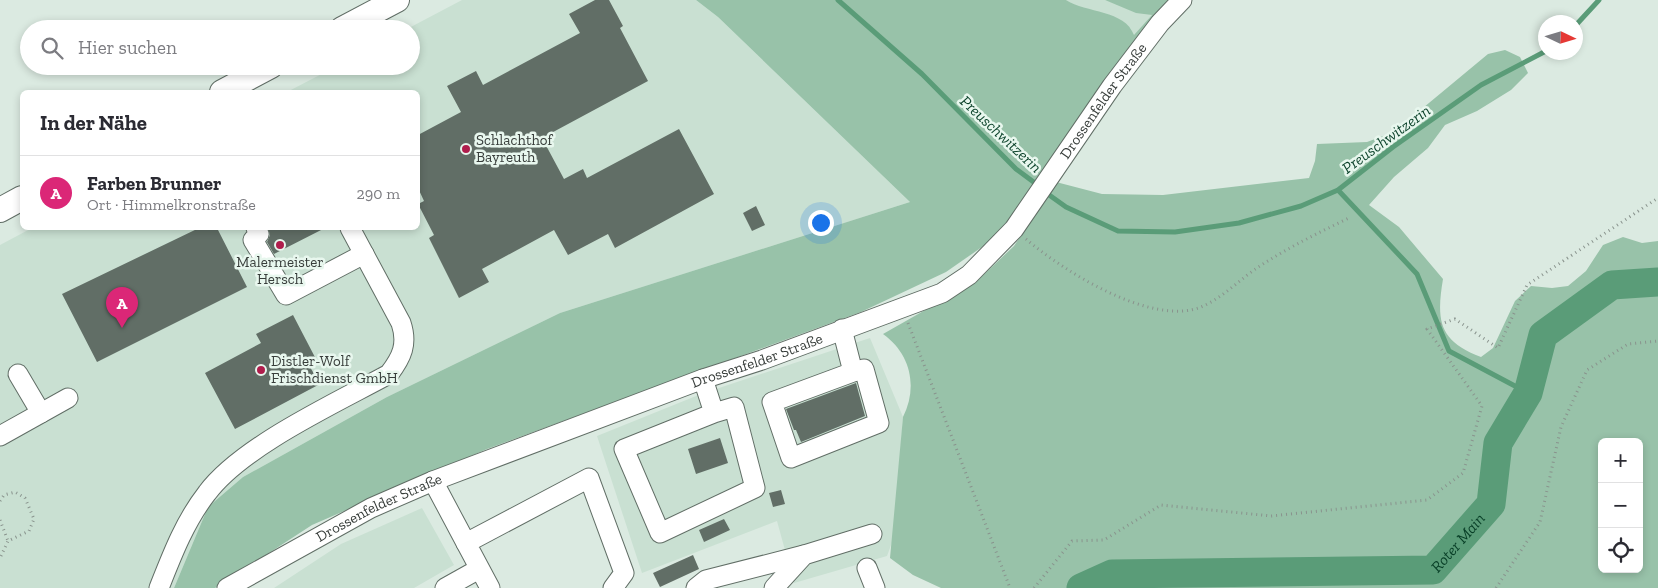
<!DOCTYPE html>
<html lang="de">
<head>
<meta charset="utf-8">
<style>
	body { margin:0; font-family:"Zilla Slab",serif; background:#f2f2f3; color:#2b2b33 }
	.controls { position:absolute; right:15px; bottom:15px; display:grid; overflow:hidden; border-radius:8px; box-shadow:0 2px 8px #0003 }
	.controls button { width:45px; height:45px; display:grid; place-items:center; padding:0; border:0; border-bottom:1px solid #e1e1e2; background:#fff; color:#2b2b33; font:25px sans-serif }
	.compass { position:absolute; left:1538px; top:15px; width:45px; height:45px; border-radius:50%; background:#fff; box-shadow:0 2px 8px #0003; rotate:94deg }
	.you { position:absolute; left:820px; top:222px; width:18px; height:18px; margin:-12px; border:4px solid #fff; border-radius:50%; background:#1a73e8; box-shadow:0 0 0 8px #1a73e833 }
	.badge { display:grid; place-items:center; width:32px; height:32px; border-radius:50%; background:#db2777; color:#fff; font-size:16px; font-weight:700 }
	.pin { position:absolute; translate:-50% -41px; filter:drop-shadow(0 1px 2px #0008) }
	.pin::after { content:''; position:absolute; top:26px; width:18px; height:15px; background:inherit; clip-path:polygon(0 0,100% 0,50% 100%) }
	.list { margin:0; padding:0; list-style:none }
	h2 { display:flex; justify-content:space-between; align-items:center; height:65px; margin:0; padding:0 20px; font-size:21px }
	h2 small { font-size:16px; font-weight:400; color:#7c7c81 }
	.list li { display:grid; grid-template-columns:32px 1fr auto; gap:15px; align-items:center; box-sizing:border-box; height:75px; padding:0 20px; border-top:1px solid #e1e1e2 }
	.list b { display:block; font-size:19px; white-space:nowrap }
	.list p { margin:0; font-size:16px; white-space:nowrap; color:#7c7c81 }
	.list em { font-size:16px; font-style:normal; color:#7c7c81 }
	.icon { flex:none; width:28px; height:28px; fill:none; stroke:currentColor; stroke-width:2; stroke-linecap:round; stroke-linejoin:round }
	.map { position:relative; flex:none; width:1658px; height:588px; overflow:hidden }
	.search { position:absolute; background:#fff; box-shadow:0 2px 8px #0003; left:20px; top:20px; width:400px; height:55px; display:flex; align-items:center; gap:12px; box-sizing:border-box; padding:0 18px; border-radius:28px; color:#7c7c81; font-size:19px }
	.panel { position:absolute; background:#fff; box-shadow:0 2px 8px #0003; left:20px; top:90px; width:400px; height:140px; border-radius:8px }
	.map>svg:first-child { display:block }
</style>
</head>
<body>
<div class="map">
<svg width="1658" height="588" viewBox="0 0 1658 588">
	<rect width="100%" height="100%" fill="#dbeae1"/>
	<path fill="#c9e0d2" d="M 462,0 L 696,0 L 718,17 L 910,202 L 560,313 L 387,397 L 243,477 L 208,507 L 174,588 L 0,588 L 0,245 L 32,228 L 418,228 L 418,92 L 287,92 L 337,66 L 411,66 L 411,29 L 407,29 Z
		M 1066,0 L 1105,0 L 1152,15 L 1134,36 L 1131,29 L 1122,21 L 1078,7 Z
		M 870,338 L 903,417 L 894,537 L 887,556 L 794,583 L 777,521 L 642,573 L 597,436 L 701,394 Z
		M 422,508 L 454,565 L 414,588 L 274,588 L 341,544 Z"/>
	<path fill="#98c2a9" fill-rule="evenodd" d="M 696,0 L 1066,0 C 1086,13 1125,10 1134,35 L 1152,15 L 1136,13 L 1105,0 L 1172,0 L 1132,48 L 1054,154 L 1013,215 L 992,240 L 946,272 L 861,312 L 487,449 L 312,525 L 215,588 L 174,588 L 208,507 L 243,477 L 387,397 L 560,313 L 910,202 L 718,17 Z
		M 1505,50 L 1520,57 L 1528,73 L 1511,90 L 1477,111 L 1445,125 L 1428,148 L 1394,177 L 1369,205 L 1399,227 L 1443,279 C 1436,321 1439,341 1481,357 L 1493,348 L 1515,301 L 1531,286 L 1552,288 L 1568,286 L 1586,271 L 1603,245 L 1623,237 L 1642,243 L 1658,241 L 1658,588 L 941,588 L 913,575 L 890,558 L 903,417 C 918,387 911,354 883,334 L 978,280 L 1014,246 L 1056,182 L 1102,194 L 1163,195 L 1309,178 L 1315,161 L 1317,144 L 1367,142 L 1394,132 L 1488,54 ZM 1602,442 L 1639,442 L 1639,569 L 1602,569 Z"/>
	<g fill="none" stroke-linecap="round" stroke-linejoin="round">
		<path stroke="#5a9c78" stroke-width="5" d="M 838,0 L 922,74 L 1016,169 L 1039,186
			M 1576,25 L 1599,0
			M 1338,190 L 1417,274 L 1449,351 L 1528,393
			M 1045,192 L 1066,207 L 1118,231 L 1175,232 L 1239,223 L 1301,206 L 1338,190 L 1393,147 L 1481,85 L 1546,51"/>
		<path stroke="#5a9c78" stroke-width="29" id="s1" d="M 1081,588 L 1112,574 L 1433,570 L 1491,504 L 1498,443 L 1528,393 L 1543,335 L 1612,285 L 1658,282"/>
	</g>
	<path fill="#616e66" d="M 595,0 L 609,0 L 623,26 L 620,28 L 648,81 L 542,138 L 564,179 L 583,169 L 587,178 L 679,129 L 714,194 L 615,248 L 608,234 L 568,255 L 554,230 L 482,269 L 489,282 L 459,298 L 429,238 L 434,235 L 418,204 L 424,201 L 418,188 L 418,135 L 461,112 L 447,86 L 476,71 L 483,85 L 580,33 L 569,14 Z
		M 756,206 L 765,225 L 752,231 L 743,213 Z
		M 199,228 L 217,228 L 247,287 L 97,362 L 62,294 Z
		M 268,228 L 325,228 L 274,254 L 267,242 L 270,235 Z
		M 293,315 L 318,363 L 310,367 L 320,384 L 235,429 L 205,373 L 261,343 L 256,334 Z
		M 856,383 L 865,416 L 801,442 L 796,430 L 794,430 L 786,409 Z
		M 720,438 L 728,463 L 696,474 L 688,449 Z
		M 781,490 L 785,504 L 773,507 L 769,493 Z
		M 724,519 L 730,530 L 704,542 L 699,530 Z
		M 693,555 L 699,569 L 660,587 L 653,573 Z"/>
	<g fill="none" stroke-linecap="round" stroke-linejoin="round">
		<g stroke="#616e66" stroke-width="21">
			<g id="minor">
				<path d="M 256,228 L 259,234 L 253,240 L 286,295 L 364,254"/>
				<path d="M 842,329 L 853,372 L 772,402 L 791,458 L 879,423 L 864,369 L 853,372"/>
				<path d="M 18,374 L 41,413"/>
				<path d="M 703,379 L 714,413 L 734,407 L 755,488 L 660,533 L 624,449 L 714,413"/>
				<path d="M 0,436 L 68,398"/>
				<path d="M 433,481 L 466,543"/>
				<path d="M 867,568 L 875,588"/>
				<path d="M 159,588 C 172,555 185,521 207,493 C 242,446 336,403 389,374 C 402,357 408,344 401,323 L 350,228"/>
				<path id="s2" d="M 227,588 L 371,508 L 433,481 L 703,379 L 762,360 L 942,293 L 969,275 L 1014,229 L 1112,86 L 1160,23 L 1182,0"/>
				<path d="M 445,588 L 479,569"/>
				<path d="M 490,588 L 466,543 L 589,478 L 624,573 L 613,588"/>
				<path d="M 696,588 L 706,580 L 804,555"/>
				<path d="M 774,588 L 804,555 L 872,534"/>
			</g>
		</g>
		<g stroke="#616e66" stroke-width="26">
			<path id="major" d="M 342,29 L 397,0
				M 222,92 L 271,66
				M 0,210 L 22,198"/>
		</g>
		<path stroke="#89938d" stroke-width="3" stroke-dasharray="1 4" stroke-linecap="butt" d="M 1026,239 C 1062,270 1151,327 1201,307 C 1223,298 1241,278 1260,266 C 1289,247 1320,232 1351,217
			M 908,323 L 1010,588
			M 0,501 L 4,495 L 15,492 L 25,498 L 34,519 L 29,531 L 8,541 L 0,558
			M 0,520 L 8,541
			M 1034,588 L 1072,541 L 1104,540 L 1161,505 L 1271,516 L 1427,500 L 1463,473 L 1482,406 L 1427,329 L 1455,319 L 1498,348 L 1527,285 L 1658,198
			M 1496,588 L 1540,522 L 1561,427 L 1587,370 L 1628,344 L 1658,341"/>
		<use href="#minor" stroke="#fff" stroke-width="19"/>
		<use href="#major" stroke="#fff" stroke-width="24"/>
	</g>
	<g fill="#af1d4c" stroke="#e8f7ee" stroke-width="2">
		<circle cx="466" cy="149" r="5"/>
		<circle cx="280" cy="245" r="5"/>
		<circle cx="261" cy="370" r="5"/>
	</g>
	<g text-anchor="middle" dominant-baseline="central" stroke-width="5" stroke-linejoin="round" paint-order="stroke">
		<g font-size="15" fill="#373d3a" stroke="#e8f7ee">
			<text stroke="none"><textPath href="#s2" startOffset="1028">Drossenfelder Straße</textPath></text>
			<text stroke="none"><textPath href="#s2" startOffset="578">Drossenfelder Straße</textPath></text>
			<text stroke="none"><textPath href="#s2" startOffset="172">Drossenfelder Straße</textPath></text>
		</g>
		<g font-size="15" fill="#373d3a" stroke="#e8f7ee" text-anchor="start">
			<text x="476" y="140">Schlachthof<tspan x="476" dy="17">Bayreuth</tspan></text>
			<text x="280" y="262" text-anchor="middle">Malermeister<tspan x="280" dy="17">Hersch</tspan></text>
			<text x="271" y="361">Distler-Wolf<tspan x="271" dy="17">Frischdienst GmbH</tspan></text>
		</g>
		<g font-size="16" font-style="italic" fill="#083f27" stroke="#e8f7ee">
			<text transform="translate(1001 134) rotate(43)">Preuschwitzerin</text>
			<text transform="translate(1386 139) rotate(-36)">Preuschwitzerin</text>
			<text stroke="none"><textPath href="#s1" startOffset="392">Roter Main</textPath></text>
		</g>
	</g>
</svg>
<div class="controls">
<button>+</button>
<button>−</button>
<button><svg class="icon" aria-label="locate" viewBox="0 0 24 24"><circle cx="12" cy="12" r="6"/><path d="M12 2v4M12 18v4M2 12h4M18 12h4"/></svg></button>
</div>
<svg class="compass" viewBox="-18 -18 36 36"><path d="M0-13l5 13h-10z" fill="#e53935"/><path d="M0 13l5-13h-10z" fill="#7c7c81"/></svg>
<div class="you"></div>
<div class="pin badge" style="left:122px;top:328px">A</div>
<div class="search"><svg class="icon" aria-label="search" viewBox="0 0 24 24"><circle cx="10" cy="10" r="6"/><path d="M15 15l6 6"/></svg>Hier suchen</div>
<section class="panel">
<h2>In der Nähe<small></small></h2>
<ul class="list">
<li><span class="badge">A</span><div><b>Farben Brunner</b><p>Ort · Himmelkronstraße</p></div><em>290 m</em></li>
</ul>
</section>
</div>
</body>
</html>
